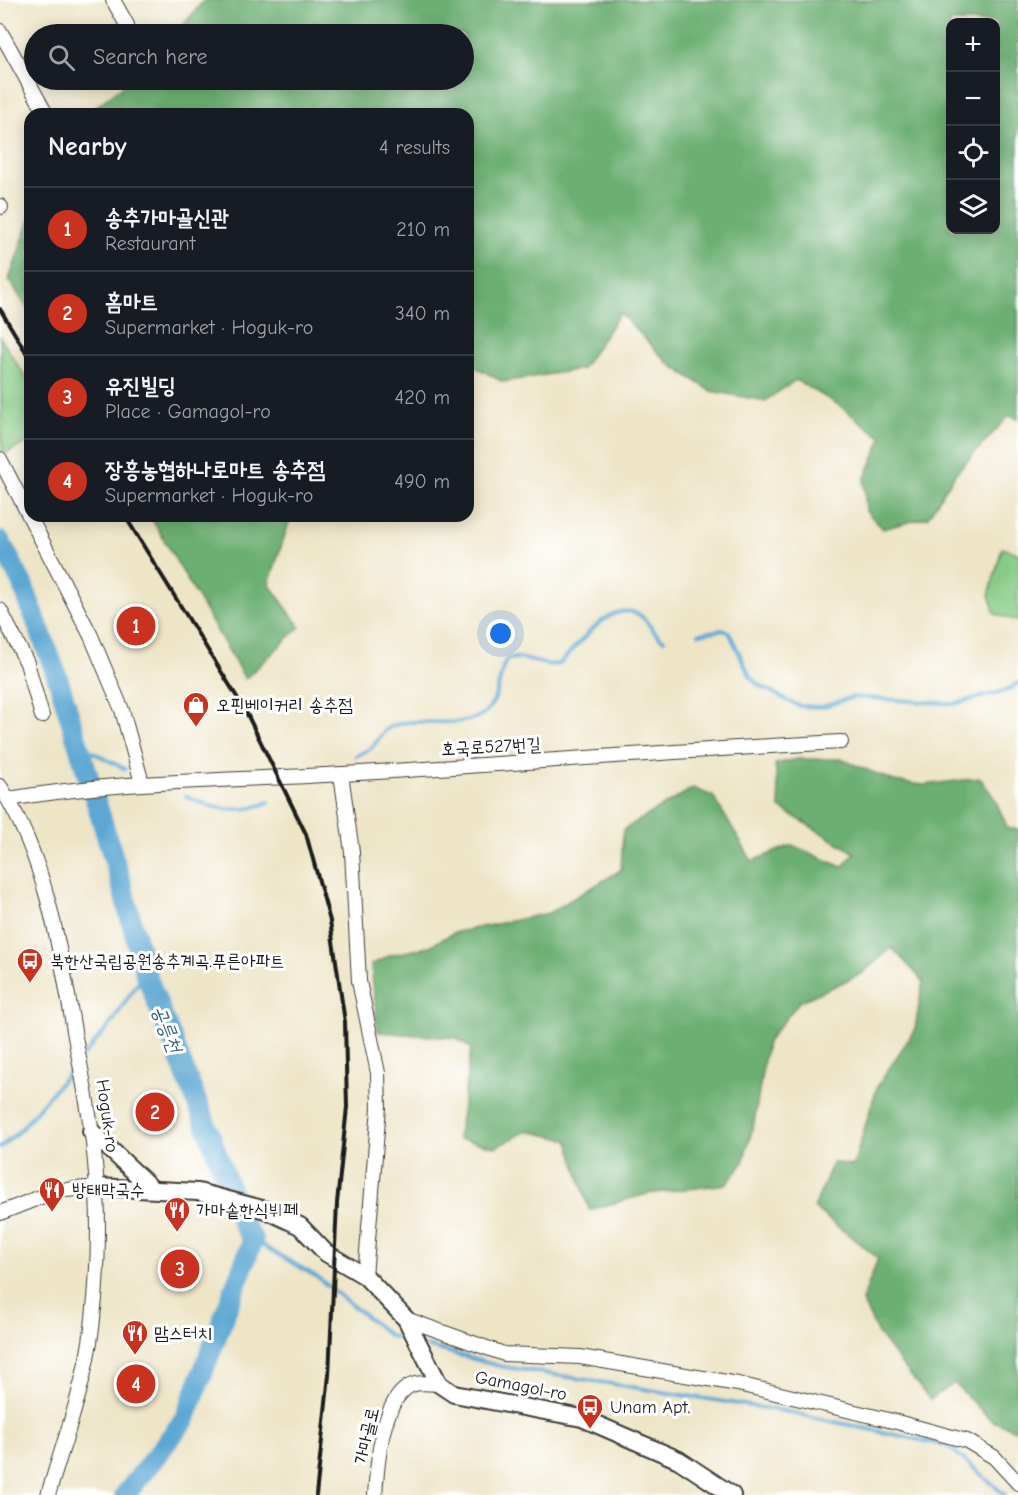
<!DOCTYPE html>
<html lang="en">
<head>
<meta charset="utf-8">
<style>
	body { margin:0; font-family:"Comic Neue","Poor Story",sans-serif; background:#242831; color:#f1f3f6 }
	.controls { position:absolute; right:18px; top:18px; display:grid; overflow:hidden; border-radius:12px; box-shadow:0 3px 15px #0003 }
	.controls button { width:54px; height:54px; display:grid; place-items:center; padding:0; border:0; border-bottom:2px solid #363941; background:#171b24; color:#f1f3f6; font:30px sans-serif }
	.you { position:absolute; left:501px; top:634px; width:21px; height:21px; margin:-15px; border:4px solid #fff; border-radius:50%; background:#1a73e8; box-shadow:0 0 0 9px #1a73e833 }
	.badge { display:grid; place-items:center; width:39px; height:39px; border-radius:50%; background:#c8321e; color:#fff; font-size:20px; font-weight:700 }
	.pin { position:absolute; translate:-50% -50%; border:3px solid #fff; box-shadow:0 2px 6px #0006 }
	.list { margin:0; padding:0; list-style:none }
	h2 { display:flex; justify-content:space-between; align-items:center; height:78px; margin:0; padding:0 24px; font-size:26px }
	h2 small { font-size:20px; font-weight:400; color:#9ea1a6 }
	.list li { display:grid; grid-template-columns:39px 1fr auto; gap:18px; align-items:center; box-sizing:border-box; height:84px; padding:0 24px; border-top:2px solid #363941 }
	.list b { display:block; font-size:22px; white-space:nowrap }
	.list p { margin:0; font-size:20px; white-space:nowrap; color:#9ea1a6 }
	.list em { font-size:20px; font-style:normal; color:#9ea1a6 }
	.icon { flex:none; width:33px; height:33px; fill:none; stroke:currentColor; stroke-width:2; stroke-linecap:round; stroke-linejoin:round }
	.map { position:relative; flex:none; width:1018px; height:1495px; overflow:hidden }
	.search { position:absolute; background:#171b24; box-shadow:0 3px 15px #0003; left:24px; top:24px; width:450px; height:66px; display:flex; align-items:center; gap:15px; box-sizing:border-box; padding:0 21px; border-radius:33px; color:#9ea1a6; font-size:22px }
	.panel { position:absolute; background:#171b24; box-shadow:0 3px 15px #0003; left:24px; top:108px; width:450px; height:414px; border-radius:18px }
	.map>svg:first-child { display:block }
</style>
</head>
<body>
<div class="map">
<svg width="1018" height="1495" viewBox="0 0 1018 1495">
	<rect width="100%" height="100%" fill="#fff"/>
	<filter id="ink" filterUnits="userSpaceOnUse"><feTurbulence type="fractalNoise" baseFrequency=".0167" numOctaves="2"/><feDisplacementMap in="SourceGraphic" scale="12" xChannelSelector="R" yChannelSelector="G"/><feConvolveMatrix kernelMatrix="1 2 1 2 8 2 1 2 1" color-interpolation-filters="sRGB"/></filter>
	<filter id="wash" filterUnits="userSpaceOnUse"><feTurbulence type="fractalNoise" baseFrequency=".008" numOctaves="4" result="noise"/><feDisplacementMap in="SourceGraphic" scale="24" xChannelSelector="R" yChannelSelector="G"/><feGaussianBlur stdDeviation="1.35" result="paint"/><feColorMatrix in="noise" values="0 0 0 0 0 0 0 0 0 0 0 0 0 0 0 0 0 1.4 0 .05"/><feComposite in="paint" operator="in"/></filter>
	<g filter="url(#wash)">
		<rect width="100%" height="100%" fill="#eee5c7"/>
		<path fill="#86cb85" stroke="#517450" stroke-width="1.5" d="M 0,337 L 30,384 L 30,441 L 2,455 Z
			M 1002,548 L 1018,553 L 1018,621 L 995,614 L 989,595 Z"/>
		<path fill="#6caf72" stroke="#446647" stroke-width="1.5" fill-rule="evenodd" d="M 204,0 L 1018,0 L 1018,419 L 1009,416 L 955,474 L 928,517 L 883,529 L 866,511 L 864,480 L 882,438 L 837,404 L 796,380 L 765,401 L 711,391 L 669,364 L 620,313 L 582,369 L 503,382 L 468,363 L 468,114 L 87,114 L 130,80 L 464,80 L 464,34 L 176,34 ZM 996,22 L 996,230 L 950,230 L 950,22 Z
			M 30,219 L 30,313 L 9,280 Z
			M 150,516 L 291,516 L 269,584 L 300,627 L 245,679 Z
			M 798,759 L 841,759 L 894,781 L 923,785 L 980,778 L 995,799 L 1008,829 L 1018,829 L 1018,1431 L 991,1420 L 954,1383 L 930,1400 L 878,1334 L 862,1301 L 878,1258 L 814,1208 L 833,1162 L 853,1166 L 877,1087 L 915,1029 L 923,981 L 892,948 L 861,974 L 799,1002 L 767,1042 L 754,1123 L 743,1163 L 727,1184 L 647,1194 L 589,1210 L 568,1140 L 527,1131 L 496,1147 L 458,1139 L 471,1048 L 456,1038 L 378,1032 L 371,965 L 391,955 L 428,947 L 453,933 L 549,913 L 621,870 L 623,830 L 693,788 L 713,796 L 752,861 L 792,845 L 842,867 L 855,853 L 780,808 L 775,764 Z"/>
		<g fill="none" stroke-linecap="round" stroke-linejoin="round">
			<path stroke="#5ba7d3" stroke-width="4" d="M 699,634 L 721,630 L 729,632 L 750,676 L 756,683 L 788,701 L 800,706 L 822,707 L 853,697 L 954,704 L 1008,690 L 1018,683
				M 77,744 L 125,769
				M 356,756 C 361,753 368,751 372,747 C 380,739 383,728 395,725 C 423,715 474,735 492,704 C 500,691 499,674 506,660 C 523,653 541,668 559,664 C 577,648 609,599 638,614 C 649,620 652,634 664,640
				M 186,796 C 213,810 240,815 269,802
				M 83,1056 L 110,1025 L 145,972
				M 0,1148 L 21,1129 L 76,1064
				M 253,1240 L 317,1277 L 390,1336 L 413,1342
				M 426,1346 L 499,1366 L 783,1411 L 948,1446 L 1005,1495"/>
			<path stroke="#5ba7d3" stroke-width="21" d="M 0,541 L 22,583 L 58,679 L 120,879 L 145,972 L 210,1135 L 241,1220 L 253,1240 L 185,1419 L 125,1495"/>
		</g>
	</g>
	<g filter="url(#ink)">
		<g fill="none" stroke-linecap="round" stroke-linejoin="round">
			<g stroke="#3c3a36" stroke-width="16">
				<path id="minor" d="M 113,0 L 127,25
					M 0,31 L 46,114
					M 0,206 L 1,207
					M 0,459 L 91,636 L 122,710 L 142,783
					M 0,610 L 27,663 L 42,716
					M 341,774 L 352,852 L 359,981 L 378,1073 L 379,1107 L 365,1276
					M 0,786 C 46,858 60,948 74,1031 C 81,1071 90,1111 94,1152 C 100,1210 99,1270 92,1328 C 85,1385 64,1441 48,1495
					M 9,799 C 120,780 231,781 343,774 C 509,764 675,751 841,742
					M 0,1213 L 56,1191 L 97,1187
					M 406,1319 L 504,1354 L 580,1357 L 738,1384 L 897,1422 L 967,1441 L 994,1457 L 1018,1483
					M 375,1495 C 377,1467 381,1409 404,1390 C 413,1381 427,1383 439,1384"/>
			</g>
			<g stroke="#3c3a36" stroke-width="20">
				<path id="major" d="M 91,1131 L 150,1187
					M 97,1187 L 198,1192 L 266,1210 L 300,1226 L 326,1253 L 365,1276 L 406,1319 L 439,1384 L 454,1394 L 582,1418 L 679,1460 L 732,1495"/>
			</g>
			<use href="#minor" stroke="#fff" stroke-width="14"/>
			<use href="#major" stroke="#fff" stroke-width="16"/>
			<path stroke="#1c1c1c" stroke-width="4" d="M 0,309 L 30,359
				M 125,516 L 245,710 L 306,834 L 330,921 L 345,1022 L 347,1107 L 337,1203 L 329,1375 L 316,1495"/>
		</g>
	</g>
	<defs>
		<g id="shop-pin" transform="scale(1.35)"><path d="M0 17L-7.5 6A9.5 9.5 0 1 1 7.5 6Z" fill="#c8321e" stroke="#fff"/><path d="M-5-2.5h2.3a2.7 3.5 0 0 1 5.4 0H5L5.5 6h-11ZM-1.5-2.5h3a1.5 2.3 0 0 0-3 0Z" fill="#fff"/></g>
		<g id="bus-pin" transform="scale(1.35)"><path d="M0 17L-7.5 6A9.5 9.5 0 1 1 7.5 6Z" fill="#c8321e" stroke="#fff"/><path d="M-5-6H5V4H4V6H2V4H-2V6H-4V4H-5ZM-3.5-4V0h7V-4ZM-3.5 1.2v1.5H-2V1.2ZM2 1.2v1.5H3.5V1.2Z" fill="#fff"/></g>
		<g id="restaurant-pin" transform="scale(1.35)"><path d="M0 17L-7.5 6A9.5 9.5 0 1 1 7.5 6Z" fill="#c8321e" stroke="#fff"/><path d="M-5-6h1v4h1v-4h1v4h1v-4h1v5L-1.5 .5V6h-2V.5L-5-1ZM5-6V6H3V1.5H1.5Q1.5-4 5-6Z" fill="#fff"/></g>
	</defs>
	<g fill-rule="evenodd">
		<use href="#shop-pin" x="196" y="705"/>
		<use href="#bus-pin" x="30" y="961"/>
		<use href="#restaurant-pin" x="52" y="1190"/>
		<use href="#restaurant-pin" x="177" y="1210"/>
		<use href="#restaurant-pin" x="135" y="1333"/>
		<use href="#bus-pin" x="590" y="1407"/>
	</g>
	<g text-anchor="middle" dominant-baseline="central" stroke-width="6" stroke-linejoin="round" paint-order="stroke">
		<g font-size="18" fill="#1c1c1c" stroke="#fff" text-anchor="start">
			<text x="216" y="705">오핀베이커리 송추점</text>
			<text x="50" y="961">북한산국립공원송추계곡.푸른아파트</text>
			<text x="72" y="1190">방태막국수</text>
			<text x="196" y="1210">가마솥한식뷔페</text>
			<text x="154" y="1333">맘스터치</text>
			<text x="610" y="1407">Unam Apt.</text>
		</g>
		<g font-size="18" fill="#1c1c1c" stroke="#fff">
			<text transform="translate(491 747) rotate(-3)">호국로527번길</text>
			<text transform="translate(107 1116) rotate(82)">Hoguk-ro</text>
			<text transform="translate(521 1386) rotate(11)">Gamagol-ro</text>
			<text transform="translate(367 1436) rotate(-77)">가마골로</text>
		</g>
		<g font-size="20" font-style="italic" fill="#3c6278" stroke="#fff">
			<text transform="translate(167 1029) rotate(69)">공릉천</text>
		</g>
	</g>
</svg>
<div class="controls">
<button>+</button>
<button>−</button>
<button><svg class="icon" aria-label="locate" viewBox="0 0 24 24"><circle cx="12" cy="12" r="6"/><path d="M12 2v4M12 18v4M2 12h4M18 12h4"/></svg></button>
<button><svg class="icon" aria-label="layers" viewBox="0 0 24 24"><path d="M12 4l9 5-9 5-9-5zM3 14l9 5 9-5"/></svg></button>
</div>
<div class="you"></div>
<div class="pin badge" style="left:136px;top:626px">1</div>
<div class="pin badge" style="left:155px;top:1112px">2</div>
<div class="pin badge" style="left:180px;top:1269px">3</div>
<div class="pin badge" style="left:136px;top:1384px">4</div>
<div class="search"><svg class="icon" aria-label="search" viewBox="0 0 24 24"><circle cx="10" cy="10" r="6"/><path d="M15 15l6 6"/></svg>Search here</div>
<section class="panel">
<h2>Nearby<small>4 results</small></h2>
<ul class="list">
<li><span class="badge">1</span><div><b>송추가마골신관</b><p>Restaurant</p></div><em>210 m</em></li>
<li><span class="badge">2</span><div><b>홈마트</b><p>Supermarket · Hoguk-ro</p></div><em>340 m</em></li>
<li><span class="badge">3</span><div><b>유진빌딩</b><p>Place · Gamagol-ro</p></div><em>420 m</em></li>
<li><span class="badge">4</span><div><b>장흥농협하나로마트 송추점</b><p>Supermarket · Hoguk-ro</p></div><em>490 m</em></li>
</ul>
</section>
</div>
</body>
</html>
